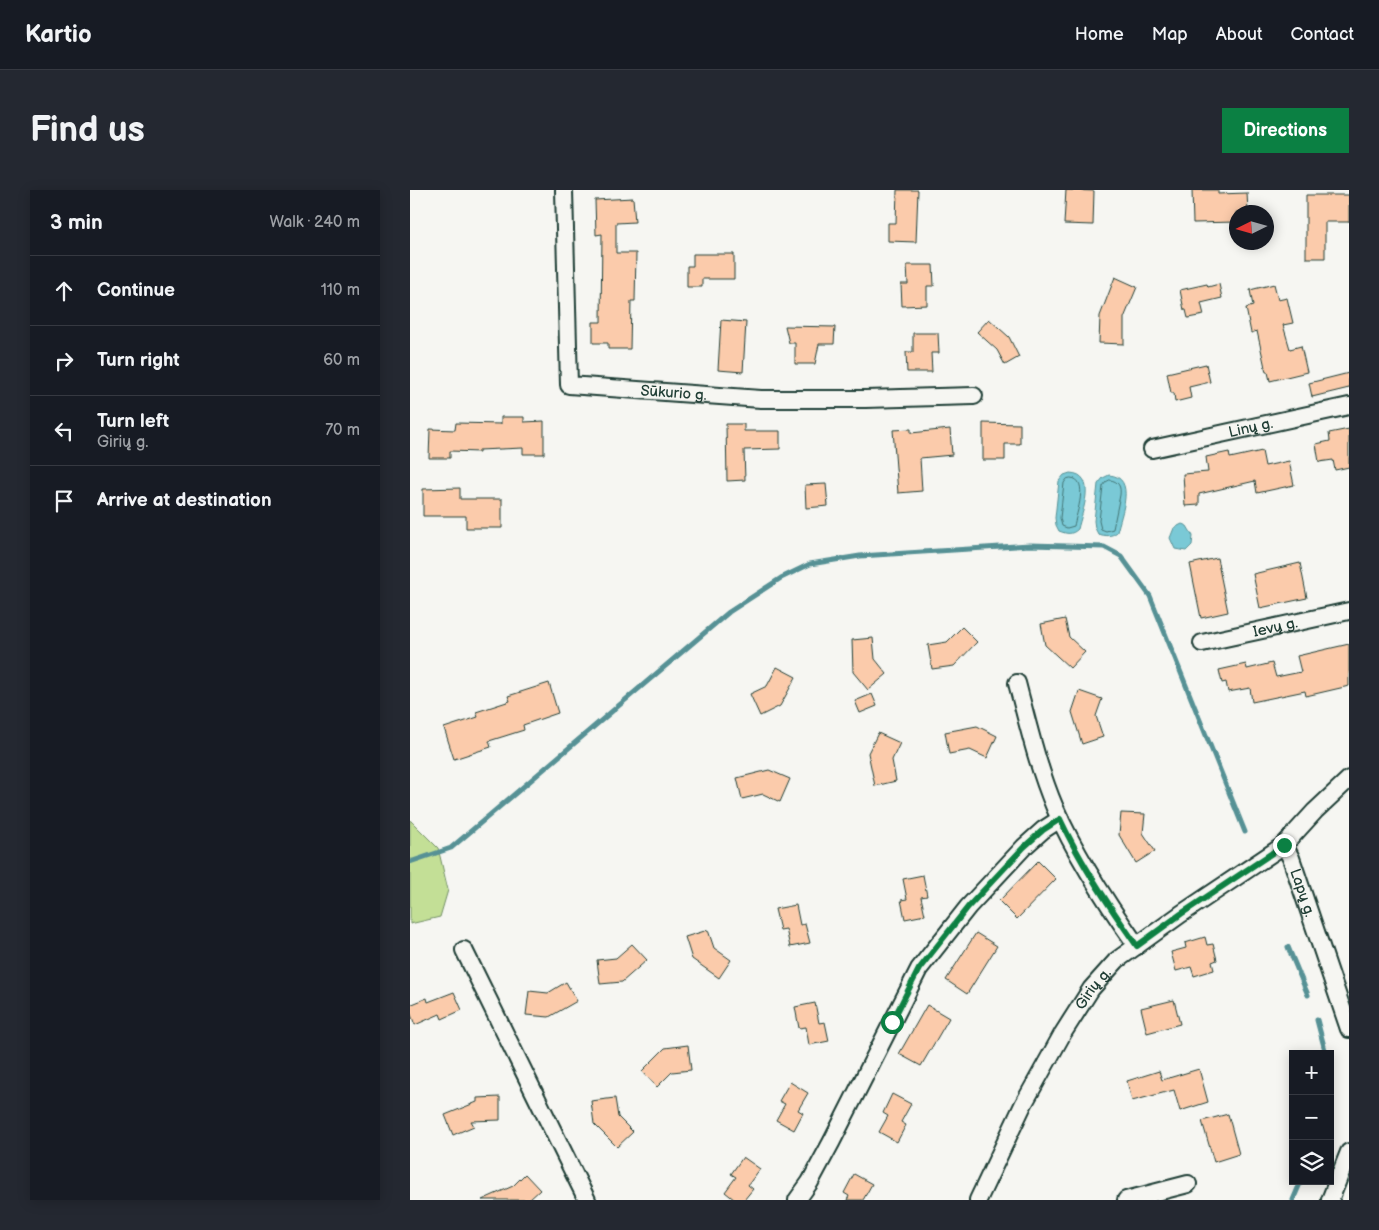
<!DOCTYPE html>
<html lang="en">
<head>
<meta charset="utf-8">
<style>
	body { margin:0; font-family:"Balsamiq Sans",sans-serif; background:#242831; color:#f1f3f6 }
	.controls { position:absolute; right:15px; bottom:15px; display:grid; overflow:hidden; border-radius:0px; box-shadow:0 2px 12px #0003 }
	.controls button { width:45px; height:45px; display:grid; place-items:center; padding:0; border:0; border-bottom:1px solid #363941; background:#171b24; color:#f1f3f6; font:25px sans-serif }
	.compass { position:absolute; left:819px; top:15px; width:45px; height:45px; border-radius:50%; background:#171b24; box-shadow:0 2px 12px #0003; rotate:265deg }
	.stop { position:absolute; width:15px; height:15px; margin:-11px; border:4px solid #0b8043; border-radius:50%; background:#fff }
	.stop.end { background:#0b8043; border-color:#fff; box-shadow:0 1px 5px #0008 }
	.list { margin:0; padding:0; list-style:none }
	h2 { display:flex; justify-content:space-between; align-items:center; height:65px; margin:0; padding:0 20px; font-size:21px }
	h2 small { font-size:16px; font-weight:400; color:#9ea1a6 }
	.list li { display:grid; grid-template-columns:32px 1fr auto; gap:15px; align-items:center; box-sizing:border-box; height:70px; padding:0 20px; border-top:1px solid #363941 }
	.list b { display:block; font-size:19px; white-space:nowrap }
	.list p { margin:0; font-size:16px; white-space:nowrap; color:#9ea1a6 }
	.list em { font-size:16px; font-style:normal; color:#9ea1a6 }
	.icon { flex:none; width:28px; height:28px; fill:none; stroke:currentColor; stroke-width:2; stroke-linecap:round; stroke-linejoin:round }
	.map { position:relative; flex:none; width:939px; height:1010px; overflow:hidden; border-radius:0px }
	header { display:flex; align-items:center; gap:30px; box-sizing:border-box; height:70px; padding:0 25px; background:#171b24; border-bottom:1px solid #363941 }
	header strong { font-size:24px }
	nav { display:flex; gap:28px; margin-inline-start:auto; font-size:18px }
	.intro { display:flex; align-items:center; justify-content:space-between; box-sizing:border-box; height:120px; padding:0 30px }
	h1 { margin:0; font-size:35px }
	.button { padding:12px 22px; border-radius:0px; background:#0b8043; color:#fff; font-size:18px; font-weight:700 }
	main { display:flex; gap:30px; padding:0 30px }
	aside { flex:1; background:#171b24; border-radius:0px; box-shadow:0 2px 12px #0003 }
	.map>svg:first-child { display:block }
</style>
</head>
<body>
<header>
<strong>Kartio</strong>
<nav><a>Home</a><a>Map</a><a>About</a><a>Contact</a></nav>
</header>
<div class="intro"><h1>Find us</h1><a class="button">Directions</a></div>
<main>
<aside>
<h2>3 min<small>Walk · 240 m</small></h2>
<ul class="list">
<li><svg class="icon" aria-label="ahead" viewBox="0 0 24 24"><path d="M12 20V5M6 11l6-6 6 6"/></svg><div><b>Continue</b></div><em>110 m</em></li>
<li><svg class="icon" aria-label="right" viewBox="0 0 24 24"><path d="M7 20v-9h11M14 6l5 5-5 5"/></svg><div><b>Turn right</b></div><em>60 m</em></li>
<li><svg class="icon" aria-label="left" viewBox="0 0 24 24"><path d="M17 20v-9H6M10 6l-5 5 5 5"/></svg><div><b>Turn left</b><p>Girių g.</p></div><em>70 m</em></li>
<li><svg class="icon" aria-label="arrive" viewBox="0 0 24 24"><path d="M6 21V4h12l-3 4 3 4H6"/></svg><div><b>Arrive at destination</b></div></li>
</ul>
</aside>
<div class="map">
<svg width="939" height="1010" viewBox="0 0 939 1010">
	<rect width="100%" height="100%" fill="#f6f6f2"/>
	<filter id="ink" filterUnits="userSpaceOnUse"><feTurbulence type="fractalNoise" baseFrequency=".02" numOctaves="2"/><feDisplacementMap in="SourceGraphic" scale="10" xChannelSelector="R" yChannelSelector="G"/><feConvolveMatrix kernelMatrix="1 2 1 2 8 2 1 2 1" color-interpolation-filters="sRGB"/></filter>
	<g filter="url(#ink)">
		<path fill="#c3df96" stroke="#718e65" d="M 0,630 L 28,658 L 38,700 L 30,727 L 0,734 Z"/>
		<path fill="#7ac9d6" stroke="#569195" d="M 660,283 C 688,284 672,322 668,339 C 662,345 657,344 649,341 L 646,335 L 645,328 L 649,291 L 654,285 Z
			M 699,285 C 727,287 711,325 707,342 C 701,347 696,346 688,344 L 685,338 L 684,331 L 688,294 L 693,288 Z
			M 772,334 L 777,336 L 783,346 L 782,355 L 776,361 L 765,359 L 760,348 L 764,338 Z"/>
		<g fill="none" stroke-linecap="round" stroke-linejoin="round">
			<path stroke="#437575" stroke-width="1" d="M 661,288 C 680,289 666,324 664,336 L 657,338 L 652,336 L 650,328 L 654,293 L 657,289 Z
				M 700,290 C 709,291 711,297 710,305 L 703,339 L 696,341 L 691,339 L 689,331 L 693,296 L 696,292 Z"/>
			<path stroke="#569195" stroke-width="5" d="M 0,672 L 41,658 L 319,422 L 371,388 L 400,374 L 450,366 L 620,355 L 694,357 L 711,366 L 740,406 L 835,642
				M 878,757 L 898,805
				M 907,830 L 916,864
				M 920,881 L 920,916
				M 883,1010 L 891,991"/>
		</g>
		<path fill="#fbcbab" stroke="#1f3d34" d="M 487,0 L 508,0 L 506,52 L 478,51 L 478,33 L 486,33 Z
			M 656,0 L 684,1 L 683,35 L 654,34 Z
			M 782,0 L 808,0 L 808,4 L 837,3 L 838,22 L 826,22 L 826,32 L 783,33 Z
			M 896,5 L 939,5 L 939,32 L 915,32 L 915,68 L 896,68 Z
			M 223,8 L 225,32 L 206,33 L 206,63 L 226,63 L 225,111 L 221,111 L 220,159 L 198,159 L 198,153 L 183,153 L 183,132 L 191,132 L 192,44 L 186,45 L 185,10 Z
			M 283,64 L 324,64 L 324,89 L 292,89 L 292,97 L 277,97 L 277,76 L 283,76 Z
			M 497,75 L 523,75 L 524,96 L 517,96 L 517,115 L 492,116 L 491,94 L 498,94 Z
			M 705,87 L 727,97 L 714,128 L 714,154 L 689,153 L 690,126 Z
			M 797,94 L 798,97 L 809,94 L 812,108 L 791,113 L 794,125 L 778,128 L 776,120 L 774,120 L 770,100 Z
			M 864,94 L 868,110 L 877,108 L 883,133 L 873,135 L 880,159 L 891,156 L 897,182 L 860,191 L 858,182 L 856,182 L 847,141 L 841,143 L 836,118 L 843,116 L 840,100 Z
			M 579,129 L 599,147 L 609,167 L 595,175 L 587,160 L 567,142 Z
			M 311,130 L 336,132 L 333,182 L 308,180 Z
			M 375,136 L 425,137 L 424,154 L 409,154 L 405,174 L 385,174 L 385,153 L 379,153 Z
			M 503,143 L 528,143 L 529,163 L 521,163 L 522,182 L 497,182 L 496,162 L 503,162 Z
			M 796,174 L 800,192 L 779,197 L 781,208 L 765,212 L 764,203 L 761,203 L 757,183 Z
			M 939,183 L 939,198 L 902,207 L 899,193 Z
			M 91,227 L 114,227 L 114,232 L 134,231 L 134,264 L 113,264 L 113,258 L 69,260 L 69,262 L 40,261 L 40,268 L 19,268 L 20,239 L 45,240 L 46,233 L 91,234 Z
			M 573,233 L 610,234 L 610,254 L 595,254 L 595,270 L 573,270 Z
			M 316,234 L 334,234 L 334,241 L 370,241 L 370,259 L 334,260 L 335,290 L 317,291 Z
			M 501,239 L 501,243 L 540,239 L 542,265 L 510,268 L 512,301 L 488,303 L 483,240 Z
			M 939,239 L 939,277 L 925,280 L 923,270 L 909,272 L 906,254 L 920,251 L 919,243 Z
			M 852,261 L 855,276 L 879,271 L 884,295 L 847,303 L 845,291 L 789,304 L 789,315 L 775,316 L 773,284 L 798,282 L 796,267 L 819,262 L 820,268 Z
			M 416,294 L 418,316 L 396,318 L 395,295 Z
			M 50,298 L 50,309 L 92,309 L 92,338 L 56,338 L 56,326 L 13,326 L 13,299 Z
			M 807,368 L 818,422 L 791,428 L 780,374 Z
			M 890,373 L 897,408 L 850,418 L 843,384 Z
			M 655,429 L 659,447 L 675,462 L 660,478 L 635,455 L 631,434 Z
			M 552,437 L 567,452 L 544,476 L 522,479 L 518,455 L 537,452 Z
			M 463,448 L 465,469 L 477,484 L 458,500 L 443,482 L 442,450 Z
			M 939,454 L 939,496 L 896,506 L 895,501 L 842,512 L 840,498 L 818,502 L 816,492 L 812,493 L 809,480 L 836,474 L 837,479 L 862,473 L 866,487 L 891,482 L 887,466 Z
			M 367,477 L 386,487 L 370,516 L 350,526 L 340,504 L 357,496 Z
			M 139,493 L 148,523 L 113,535 L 114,540 L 79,551 L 81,557 L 44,569 L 34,538 L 68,527 L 66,522 L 100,511 L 98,506 Z
			M 669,501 L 692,509 L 686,526 L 693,547 L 672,554 L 662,522 Z
			M 462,504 L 467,516 L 450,523 L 445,511 Z
			M 567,536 L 587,546 L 577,568 L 560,560 L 539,564 L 535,542 Z
			M 468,543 L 490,553 L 482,570 L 486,591 L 465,596 L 458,563 Z
			M 359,580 L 380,589 L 370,612 L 353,604 L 332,609 L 327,588 Z
			M 711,623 L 735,624 L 733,643 L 745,661 L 726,673 L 709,645 Z
			M 628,671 L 646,689 L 607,729 L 589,711 Z
			M 513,685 L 517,706 L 511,707 L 515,725 L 495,729 L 491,710 L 497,709 L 493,689 Z
			M 386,715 L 390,735 L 395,734 L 400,753 L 380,757 L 376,739 L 370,740 L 365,719 Z
			M 298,740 L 304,758 L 321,770 L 309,788 L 282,769 L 275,747 Z
			M 566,743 L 587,756 L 557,804 L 536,790 Z
			M 795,747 L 797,755 L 803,754 L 807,770 L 802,772 L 804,780 L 784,786 L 781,777 L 766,781 L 761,762 L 776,758 L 775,753 Z
			M 222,754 L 237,770 L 212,792 L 190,794 L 187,770 L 206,768 Z
			M 156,792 L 167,811 L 139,827 L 116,825 L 119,801 L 138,803 Z
			M 44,802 L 52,820 L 32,829 L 30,824 L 5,835 L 0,822 L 0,815 L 17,808 L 18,812 Z
			M 764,810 L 770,834 L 737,843 L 731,818 Z
			M 405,813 L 409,833 L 415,832 L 419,851 L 399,855 L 396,837 L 389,838 L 385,817 Z
			M 517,815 L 539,828 L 511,876 L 489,864 Z
			M 278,855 L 281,880 L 262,882 L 247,897 L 232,881 L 255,858 Z
			M 789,879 L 798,912 L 770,921 L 764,900 L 722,911 L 717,891 L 749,881 L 752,890 Z
			M 380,892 L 398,903 L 388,920 L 393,923 L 384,940 L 366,930 L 375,914 L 369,911 Z
			M 482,904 L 501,914 L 491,932 L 496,935 L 487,952 L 469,942 L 478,926 L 473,923 Z
			M 90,907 L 90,930 L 61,931 L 64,936 L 43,945 L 35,925 L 67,912 L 67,908 Z
			M 205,908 L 208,927 L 223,942 L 207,957 L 184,934 L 181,911 Z
			M 818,924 L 829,964 L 804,972 L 792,931 Z
			M 333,967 L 350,979 L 338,995 L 343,999 L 334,1010 L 325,1010 L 315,1002 L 326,987 L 321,984 Z
			M 115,984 L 130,1000 L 119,1010 L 72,1010 L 103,996 Z
			M 444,984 L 462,994 L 453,1010 L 437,1010 L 439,1006 L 434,1003 Z"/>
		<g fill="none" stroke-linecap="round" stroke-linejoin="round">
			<g stroke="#1f3d34" stroke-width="20">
				<g id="street">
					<path id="s1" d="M 154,0 L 159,195 L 351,209 L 455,209 L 564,206"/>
					<path id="s2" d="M 742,259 L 939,216"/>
					<path id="s3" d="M 792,453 L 939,421"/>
					<path d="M 607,493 C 618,535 628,578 645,618 C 666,666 696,712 727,756"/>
					<path id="s4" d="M 939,589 L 905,621 L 874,655 L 881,668 L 939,839"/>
					<path d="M 54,760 L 177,1010"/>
					<path d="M 387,1010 L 400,992 L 422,951 L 509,779 L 558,717 L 614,657 L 633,640 L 650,629"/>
					<path id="s5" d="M 568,1010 L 613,915 L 653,843 L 681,799 L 707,770 L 771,724 L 874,655"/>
					<path d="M 716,1010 L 778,994"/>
					<path d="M 920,1010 L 939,962"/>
				</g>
			</g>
			<use href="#street" stroke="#f6f6f2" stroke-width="16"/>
		</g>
	</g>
	<g fill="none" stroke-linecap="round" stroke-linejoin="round" filter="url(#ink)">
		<path stroke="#0b8043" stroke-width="6" d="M 482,832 L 509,779 L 558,717 L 614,657 L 633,640 L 650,629 C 671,674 699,716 727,756 L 771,724 L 874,655"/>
	</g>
	<g text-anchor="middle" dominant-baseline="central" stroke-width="4.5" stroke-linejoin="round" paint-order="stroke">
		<g font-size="15" fill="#1f3d34" stroke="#f6f6f2">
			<text stroke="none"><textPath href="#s1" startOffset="300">Sūkurio g.</textPath></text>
			<text stroke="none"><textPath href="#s2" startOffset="101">Linų g.</textPath></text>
			<text stroke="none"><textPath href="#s3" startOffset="75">Ievų g.</textPath></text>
			<text stroke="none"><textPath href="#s4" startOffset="144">Lapų g.</textPath></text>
			<text stroke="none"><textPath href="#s5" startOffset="241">Girių g.</textPath></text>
		</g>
	</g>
</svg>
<div class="controls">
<button>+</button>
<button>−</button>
<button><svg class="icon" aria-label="layers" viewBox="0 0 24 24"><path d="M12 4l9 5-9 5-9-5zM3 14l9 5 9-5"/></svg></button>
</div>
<svg class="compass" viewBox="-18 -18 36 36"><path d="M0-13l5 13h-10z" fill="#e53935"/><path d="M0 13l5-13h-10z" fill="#9ea1a6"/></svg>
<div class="stop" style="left:482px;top:832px"></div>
<div class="stop end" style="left:874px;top:655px"></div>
</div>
</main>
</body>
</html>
